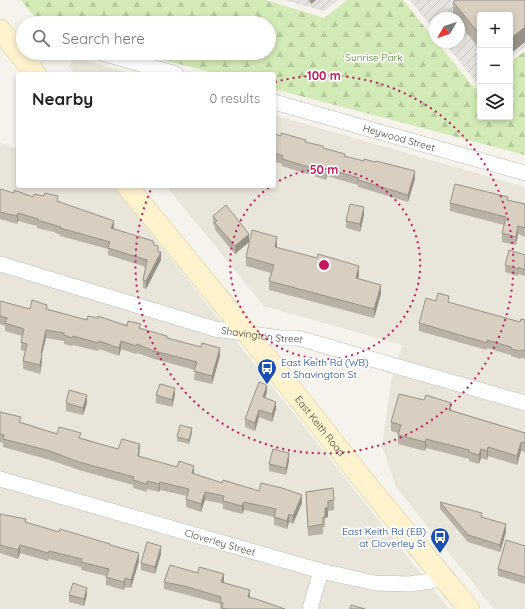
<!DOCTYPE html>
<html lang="en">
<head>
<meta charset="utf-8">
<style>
	body { margin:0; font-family:Quicksand,sans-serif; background:#f6f6f6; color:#222 }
	.controls { position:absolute; right:12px; top:12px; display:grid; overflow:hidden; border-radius:4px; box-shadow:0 2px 6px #0003 }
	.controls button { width:36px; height:36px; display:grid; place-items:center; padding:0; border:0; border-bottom:1px solid #e0e0e0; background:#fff; color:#222; font:20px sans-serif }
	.compass { position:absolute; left:429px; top:12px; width:36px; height:36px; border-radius:50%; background:#fff; box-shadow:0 2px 6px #0003; rotate:230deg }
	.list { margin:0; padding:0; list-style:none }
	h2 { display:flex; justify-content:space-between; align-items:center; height:52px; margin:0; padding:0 16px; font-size:17px }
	h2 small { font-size:13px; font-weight:400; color:#767676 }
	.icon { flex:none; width:22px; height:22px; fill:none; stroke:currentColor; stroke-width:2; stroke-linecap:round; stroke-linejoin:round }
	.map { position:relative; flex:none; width:525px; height:609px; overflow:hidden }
	.search { position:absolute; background:#fff; box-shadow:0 2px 6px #0003; left:16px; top:16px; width:260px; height:44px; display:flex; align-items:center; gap:10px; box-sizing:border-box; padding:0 14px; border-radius:22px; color:#767676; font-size:15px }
	.panel { position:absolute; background:#fff; box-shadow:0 2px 6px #0003; left:16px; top:72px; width:260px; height:116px; border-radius:4px }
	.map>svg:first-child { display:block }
</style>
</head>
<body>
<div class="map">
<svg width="525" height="609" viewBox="0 0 525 609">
	<defs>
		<pattern id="industrial-furrows" width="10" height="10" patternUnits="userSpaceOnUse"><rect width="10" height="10" fill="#e6e2dd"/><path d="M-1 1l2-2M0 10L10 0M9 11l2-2" fill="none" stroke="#c7c3be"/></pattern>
		<pattern id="forest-firs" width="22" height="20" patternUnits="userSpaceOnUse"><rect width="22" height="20" fill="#d2eab5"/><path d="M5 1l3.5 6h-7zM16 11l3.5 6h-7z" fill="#b6ca9c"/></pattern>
	</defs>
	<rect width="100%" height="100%" fill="#f6f3ec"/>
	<path fill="#eae5da" d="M 74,57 L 133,74 L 75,74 L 69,67 Z
		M 274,115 L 525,187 L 525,609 L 494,609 L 396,487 L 382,446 L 391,382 L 402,345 L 264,306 L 166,186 L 274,186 Z
		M 0,143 L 18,149 L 18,186 L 113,186 L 449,609 L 0,609 Z"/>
	<path fill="url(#industrial-furrows)" d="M 284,0 L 339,0 L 324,11 Z
		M 410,0 L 525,0 L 525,47 L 510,57 L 510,15 L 480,15 L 480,79 L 476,82 L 444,42 L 459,42 L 459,18 L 435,18 L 435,31 Z"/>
	<path fill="url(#forest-firs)" d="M 21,0 L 266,0 L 324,18 L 347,0 L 403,0 L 435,40 L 435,42 L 437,42 L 475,89 L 480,85 L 480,117 L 510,117 L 510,62 L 525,51 L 525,155 L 274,89 L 274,74 L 217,74 L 137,53 L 269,53 L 269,23 L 40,23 Z"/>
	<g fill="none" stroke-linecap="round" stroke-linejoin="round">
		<g stroke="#c2bbae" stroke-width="16">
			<g id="street">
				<path d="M 102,53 L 176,74"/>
				<path d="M 26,62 L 41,53"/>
				<path id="s1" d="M 274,102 L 525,173"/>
				<path id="s2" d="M 0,264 L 215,329 L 281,338 L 298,338 L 525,403"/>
				<path id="s3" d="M 0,479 L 321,571 L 375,583 L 409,584 L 424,582 L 432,581 L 443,575"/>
				<path d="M 310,609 L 321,571"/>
			</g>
		</g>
		<g stroke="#d6c79b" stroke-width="22">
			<g id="secondary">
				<path d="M 0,30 L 36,74"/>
				<path id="s4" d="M 127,186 L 247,333 L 368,486 L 469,609"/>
			</g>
		</g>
		<use href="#street" stroke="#fff" stroke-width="15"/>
		<use href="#secondary" stroke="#fff3cd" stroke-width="21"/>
	</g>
	<path fill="#bab2a6" d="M 308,0 L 316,0 L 311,4 Z
		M 456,0 L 525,0 L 525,42 L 510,54 L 510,15 L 480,15 L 480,49 L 459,24 L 459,18 L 454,18 L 453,17 L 453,2 Z
		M 274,134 L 306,142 L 345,156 L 415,179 L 408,202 L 358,187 L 358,185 L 327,176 L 326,180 L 282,166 L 282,164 L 274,161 Z
		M 0,189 L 14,193 L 58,202 L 113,229 L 154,245 L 158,252 L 161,260 L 146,289 L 143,288 L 143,280 L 146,267 L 108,255 L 108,249 L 60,236 L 60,235 L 54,232 L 37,228 L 37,226 L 18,221 L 17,224 L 0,219 Z
		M 508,200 L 525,204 L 525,237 L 518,234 L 516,245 L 502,242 L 502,233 L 504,225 L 450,211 L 450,203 Z
		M 364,215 L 360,232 L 346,228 L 346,221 Z
		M 213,216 L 249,242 L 235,254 L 215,230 L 215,227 L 213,224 Z
		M 277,247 L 359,275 L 358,279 L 381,294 L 374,318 L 269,290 L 269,281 L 271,273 L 246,266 L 246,257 Z
		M 525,255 L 525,276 L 518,274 L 518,276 L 505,272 L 505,265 Z
		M 0,301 L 30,309 L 47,309 L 87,320 L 98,318 L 141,328 L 220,356 L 212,384 L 194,380 L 195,370 L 154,359 L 137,353 L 136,354 L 121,349 L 119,356 L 99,349 L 98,351 L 73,345 L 72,346 L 64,344 L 64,341 L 46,338 L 42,354 L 42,362 L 40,374 L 23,369 L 23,361 L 25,351 L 21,350 L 21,342 L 22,336 L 5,331 L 5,326 L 0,324 Z
		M 436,301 L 449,303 L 520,322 L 525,320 L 525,359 L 521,358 L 520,359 L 511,356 L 511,355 L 487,348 L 487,350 L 419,331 L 419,323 Z
		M 267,392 L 265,398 L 276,409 L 272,422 L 259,417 L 255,431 L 245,427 L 245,419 Z
		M 156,395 L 175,395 L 172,407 L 156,403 Z
		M 66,403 L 87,403 L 83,415 L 66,411 Z
		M 451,410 L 525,433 L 525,452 L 521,451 L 517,465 L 488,456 L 487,460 L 481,458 L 479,464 L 469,461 L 469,459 L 426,448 L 425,451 L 398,444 L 398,433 L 391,431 L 391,422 Z
		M 0,412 L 21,422 L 57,434 L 81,438 L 118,449 L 140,444 L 139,457 L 222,483 L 302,503 L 293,524 L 289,522 L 287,529 L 274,525 L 274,517 L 244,510 L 242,514 L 223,509 L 223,504 L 205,500 L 201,512 L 186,507 L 186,499 L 187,496 L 160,490 L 159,492 L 147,489 L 147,492 L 133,488 L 133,485 L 79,470 L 50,460 L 3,447 L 3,443 L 0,442 Z
		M 192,432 L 189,444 L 177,441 L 177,437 Z
		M 289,461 L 286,475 L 269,471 L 269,464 Z
		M 306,492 L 334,500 L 334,510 L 328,511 L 328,517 L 325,518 L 325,527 L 323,527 L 323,534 L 308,536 L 306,501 Z
		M 440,502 L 482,517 L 506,532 L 500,552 L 468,542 L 440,509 Z
		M 0,514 L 26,522 L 59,532 L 110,545 L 139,561 L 131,588 L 125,587 L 124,590 L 106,585 L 106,576 L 81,570 L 81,567 L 49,559 L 48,561 L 20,553 L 18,559 L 0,553 Z
		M 525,546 L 525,584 L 498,576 L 498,569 Z
		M 161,554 L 155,574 L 141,570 L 141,563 Z
		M 224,581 L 223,582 L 250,598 L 285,609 L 220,609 L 220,604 L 184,594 L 164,589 L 164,582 Z
		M 69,595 L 87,595 L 84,606 L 69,602 Z"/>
	<path fill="#979187" d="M 311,0 L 316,0 L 311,4 Z
		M 525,27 L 525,42 L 510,54 L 510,39 Z
		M 327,169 L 327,176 L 326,180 L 326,172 Z
		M 415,171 L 415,179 L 408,202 L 408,195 Z
		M 364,207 L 364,215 L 360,232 L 360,224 Z
		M 18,213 L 18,221 L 17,224 L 17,216 Z
		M 114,221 L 114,228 L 111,236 L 111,228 Z
		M 518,226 L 518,234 L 516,245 L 516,237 Z
		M 249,234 L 249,242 L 235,254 L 235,246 Z
		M 277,237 L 277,247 L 275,256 L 275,247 Z
		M 158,246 L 158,254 L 161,252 L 161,260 L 146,289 L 146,281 Z
		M 359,266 L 359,275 L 356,288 L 356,278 Z
		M 381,285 L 381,294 L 374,318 L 374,309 Z
		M 46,330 L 46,338 L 42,354 L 42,362 L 40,374 L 41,353 Z
		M 121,341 L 121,349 L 119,356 L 119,348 Z
		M 220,348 L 220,356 L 212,384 L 212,376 Z
		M 267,385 L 267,392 L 263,405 L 263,397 Z
		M 175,388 L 175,395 L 172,407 L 172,400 Z
		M 87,395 L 87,403 L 83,415 L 83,408 Z
		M 276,402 L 276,409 L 272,422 L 272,414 Z
		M 451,403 L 451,412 L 449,410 Z
		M 259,410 L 259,417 L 255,431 L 255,423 Z
		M 192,428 L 192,432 L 189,444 L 189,440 Z
		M 426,439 L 426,448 L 425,451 L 425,442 Z
		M 521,442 L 521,451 L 517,465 L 517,456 Z
		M 140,444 L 139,458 L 138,464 L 138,449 Z
		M 488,447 L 488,456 L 487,460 L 487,451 Z
		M 481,449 L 481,458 L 479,464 L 479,455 Z
		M 289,453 L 289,461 L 286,475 L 286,468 Z
		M 194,466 L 194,474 L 192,473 Z
		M 160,482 L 160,490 L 159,492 L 159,484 Z
		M 205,492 L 205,500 L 201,512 L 201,504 Z
		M 302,495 L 302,503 L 293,524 L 293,516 Z
		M 244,502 L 244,510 L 242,514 L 242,506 Z
		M 325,508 L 328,508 L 328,517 L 325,518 Z
		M 289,514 L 289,522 L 287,529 L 287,521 Z
		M 506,524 L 506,532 L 500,552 L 500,545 Z
		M 20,545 L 20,553 L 18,559 L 18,550 Z
		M 161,546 L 161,554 L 155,574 L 155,567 Z
		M 139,553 L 139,561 L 131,588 L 131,580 Z
		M 224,574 L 224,581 L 221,589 L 221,582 Z
		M 125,578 L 125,587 L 124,590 L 124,582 Z
		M 87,588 L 87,595 L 84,606 L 84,599 Z
		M 250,590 L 250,598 L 248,597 Z"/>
	<path fill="#d8cfc1" stroke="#979187" d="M 456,0 L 525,0 L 525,27 L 510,39 L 510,15 L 480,15 L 480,35 L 453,2 Z
		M 281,133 L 306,140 L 305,142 L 323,146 L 323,148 L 345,154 L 344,156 L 364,161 L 364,159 L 375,162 L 376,161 L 415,171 L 408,195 L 358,180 L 359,178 L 327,169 L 326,172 L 282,159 L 283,156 L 274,153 L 274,134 L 281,136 Z
		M 455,184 L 508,197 L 507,200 L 525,204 L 525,228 L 518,226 L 516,237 L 502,233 L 506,217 L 450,203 Z
		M 0,189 L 14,193 L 14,190 L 33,197 L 34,194 L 44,196 L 45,193 L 58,196 L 57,201 L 114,221 L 111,228 L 153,241 L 154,245 L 158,246 L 158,252 L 161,252 L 146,281 L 143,280 L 147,260 L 108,248 L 110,242 L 60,228 L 61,227 L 54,225 L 37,220 L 38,219 L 18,213 L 17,216 L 0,212 Z
		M 350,204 L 364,207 L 360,224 L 346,221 Z
		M 226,205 L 249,234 L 235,246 L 215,223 L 217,221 L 213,216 Z
		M 252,230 L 277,237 L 275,247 L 317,258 L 318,254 L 359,266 L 356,278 L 381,285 L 374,309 L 269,281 L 274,265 L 246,257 Z
		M 509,250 L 525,255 L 525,270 L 518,267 L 518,269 L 505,265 Z
		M 438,293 L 449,296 L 448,302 L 520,322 L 521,319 L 525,320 L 525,351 L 521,350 L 520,351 L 511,349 L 511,347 L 487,340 L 487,343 L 419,323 L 426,298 L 436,301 Z
		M 32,300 L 47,305 L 46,309 L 87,320 L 88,316 L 98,318 L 98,316 L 127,326 L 128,321 L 141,324 L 139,328 L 167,336 L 167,338 L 201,347 L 202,343 L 220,348 L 212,376 L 194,371 L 197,362 L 154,351 L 137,344 L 136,346 L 121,341 L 119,348 L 99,341 L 98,343 L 73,336 L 72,338 L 64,335 L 64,333 L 46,330 L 41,353 L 42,354 L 40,365 L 23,361 L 27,344 L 21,342 L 24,329 L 5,323 L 7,318 L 0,316 L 0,301 L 30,309 Z
		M 259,382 L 267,385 L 263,397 L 276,402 L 272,414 L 259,410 L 255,423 L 245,419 Z
		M 160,384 L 175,388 L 172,400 L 156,395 Z
		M 69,390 L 87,395 L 83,408 L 66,403 Z
		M 399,394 L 424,400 L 426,395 L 451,403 L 449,410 L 525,433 L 525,443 L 521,442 L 517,456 L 488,447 L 487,451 L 481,449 L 479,455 L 469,452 L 469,450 L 426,439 L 425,442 L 398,435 L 401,425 L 391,422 Z
		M 0,412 L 21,417 L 19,422 L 57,434 L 59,427 L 81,433 L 79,438 L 118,449 L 122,439 L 140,444 L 138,449 L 139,450 L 138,456 L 177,467 L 179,461 L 194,466 L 192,473 L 222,483 L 223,480 L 259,491 L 261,483 L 282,488 L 302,495 L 293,516 L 289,514 L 287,521 L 274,517 L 276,509 L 244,502 L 242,506 L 223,501 L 224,496 L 205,492 L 201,504 L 186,499 L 189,489 L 160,482 L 159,484 L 147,481 L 147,484 L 133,480 L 134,477 L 79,462 L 50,451 L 3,439 L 4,435 L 0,434 Z
		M 180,425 L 192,428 L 189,440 L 177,437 Z
		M 273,449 L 289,453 L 286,468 L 269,464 Z
		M 333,488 L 334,500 L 328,501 L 328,508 L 325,508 L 325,518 L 323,517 L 323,524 L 308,527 L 306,492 Z
		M 440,502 L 482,513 L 481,517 L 506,524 L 500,545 L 468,535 Z
		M 0,514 L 26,519 L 25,522 L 59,532 L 60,529 L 110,544 L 110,545 L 139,553 L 131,580 L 125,578 L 124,582 L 106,577 L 109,569 L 81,562 L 82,559 L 49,551 L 48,553 L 20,545 L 18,550 L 0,545 Z
		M 506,540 L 525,546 L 525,577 L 498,569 Z
		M 147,542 L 161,546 L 155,567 L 141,563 Z
		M 170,565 L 198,573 L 199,567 L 224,574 L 221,582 L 250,590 L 248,597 L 256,599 L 285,609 L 226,609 L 222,608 L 223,603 L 220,602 L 221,597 L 184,586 L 164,582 Z
		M 73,583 L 87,588 L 84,599 L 69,595 Z
		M 351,605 L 365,609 L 350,609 Z"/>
	<g fill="none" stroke="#c2185b" stroke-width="2" stroke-dasharray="2 4">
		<path d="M274 184A95 95 0 1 1 271 186"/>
		<path d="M275 82A189 189 0 1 1 152 187"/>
	</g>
	<defs>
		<g id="bus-pin" transform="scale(1)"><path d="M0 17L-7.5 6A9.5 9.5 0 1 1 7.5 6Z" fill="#1a4fb4" stroke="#fff"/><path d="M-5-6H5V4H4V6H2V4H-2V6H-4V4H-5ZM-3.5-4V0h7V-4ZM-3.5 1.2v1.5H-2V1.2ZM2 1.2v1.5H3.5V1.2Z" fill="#fff"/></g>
	</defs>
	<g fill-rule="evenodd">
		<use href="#bus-pin" x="267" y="368"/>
		<use href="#bus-pin" x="440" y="537"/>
	</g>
	<g text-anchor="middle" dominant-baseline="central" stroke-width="3.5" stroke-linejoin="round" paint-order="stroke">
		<g font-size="10" fill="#4a7f2a" stroke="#fff">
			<text x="374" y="57">Sunrise Park</text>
		</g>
		<g font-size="10" fill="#4b4439" stroke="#fff">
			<text stroke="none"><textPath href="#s1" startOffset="130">Heywood Street</textPath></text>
			<text stroke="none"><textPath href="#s2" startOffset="272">Shavington Street</textPath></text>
			<text stroke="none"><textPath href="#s4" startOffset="308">East Keith Road</textPath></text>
			<text stroke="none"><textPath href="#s3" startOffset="229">Cloverley Street</textPath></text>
		</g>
		<g font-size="10" fill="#164399" stroke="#fff" text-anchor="start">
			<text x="281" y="362">East Keith Rd (WB)<tspan x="281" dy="12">at Shavington St</tspan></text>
			<text x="426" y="531" text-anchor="end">East Keith Rd (EB)<tspan x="426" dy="12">at Cloverley St</tspan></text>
		</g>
	</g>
	<circle cx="324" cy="265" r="6" fill="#c2185b" stroke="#fff" stroke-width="2"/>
	<g font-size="12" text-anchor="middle" font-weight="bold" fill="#c2185b" stroke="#fff" stroke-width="3.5" stroke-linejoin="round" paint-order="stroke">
		<text x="324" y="80">100 m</text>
		<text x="324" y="174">50 m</text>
	</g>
</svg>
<div class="controls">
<button>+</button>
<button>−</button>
<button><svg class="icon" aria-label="layers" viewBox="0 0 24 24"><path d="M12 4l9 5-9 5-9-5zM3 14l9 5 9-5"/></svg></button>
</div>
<svg class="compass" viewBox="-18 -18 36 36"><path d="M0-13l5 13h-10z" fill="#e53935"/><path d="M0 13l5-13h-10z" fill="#767676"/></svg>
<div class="search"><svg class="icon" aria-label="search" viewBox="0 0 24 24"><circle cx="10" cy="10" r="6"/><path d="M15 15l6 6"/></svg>Search here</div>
<section class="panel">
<h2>Nearby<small>0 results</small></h2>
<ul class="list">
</ul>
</section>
</div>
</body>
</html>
